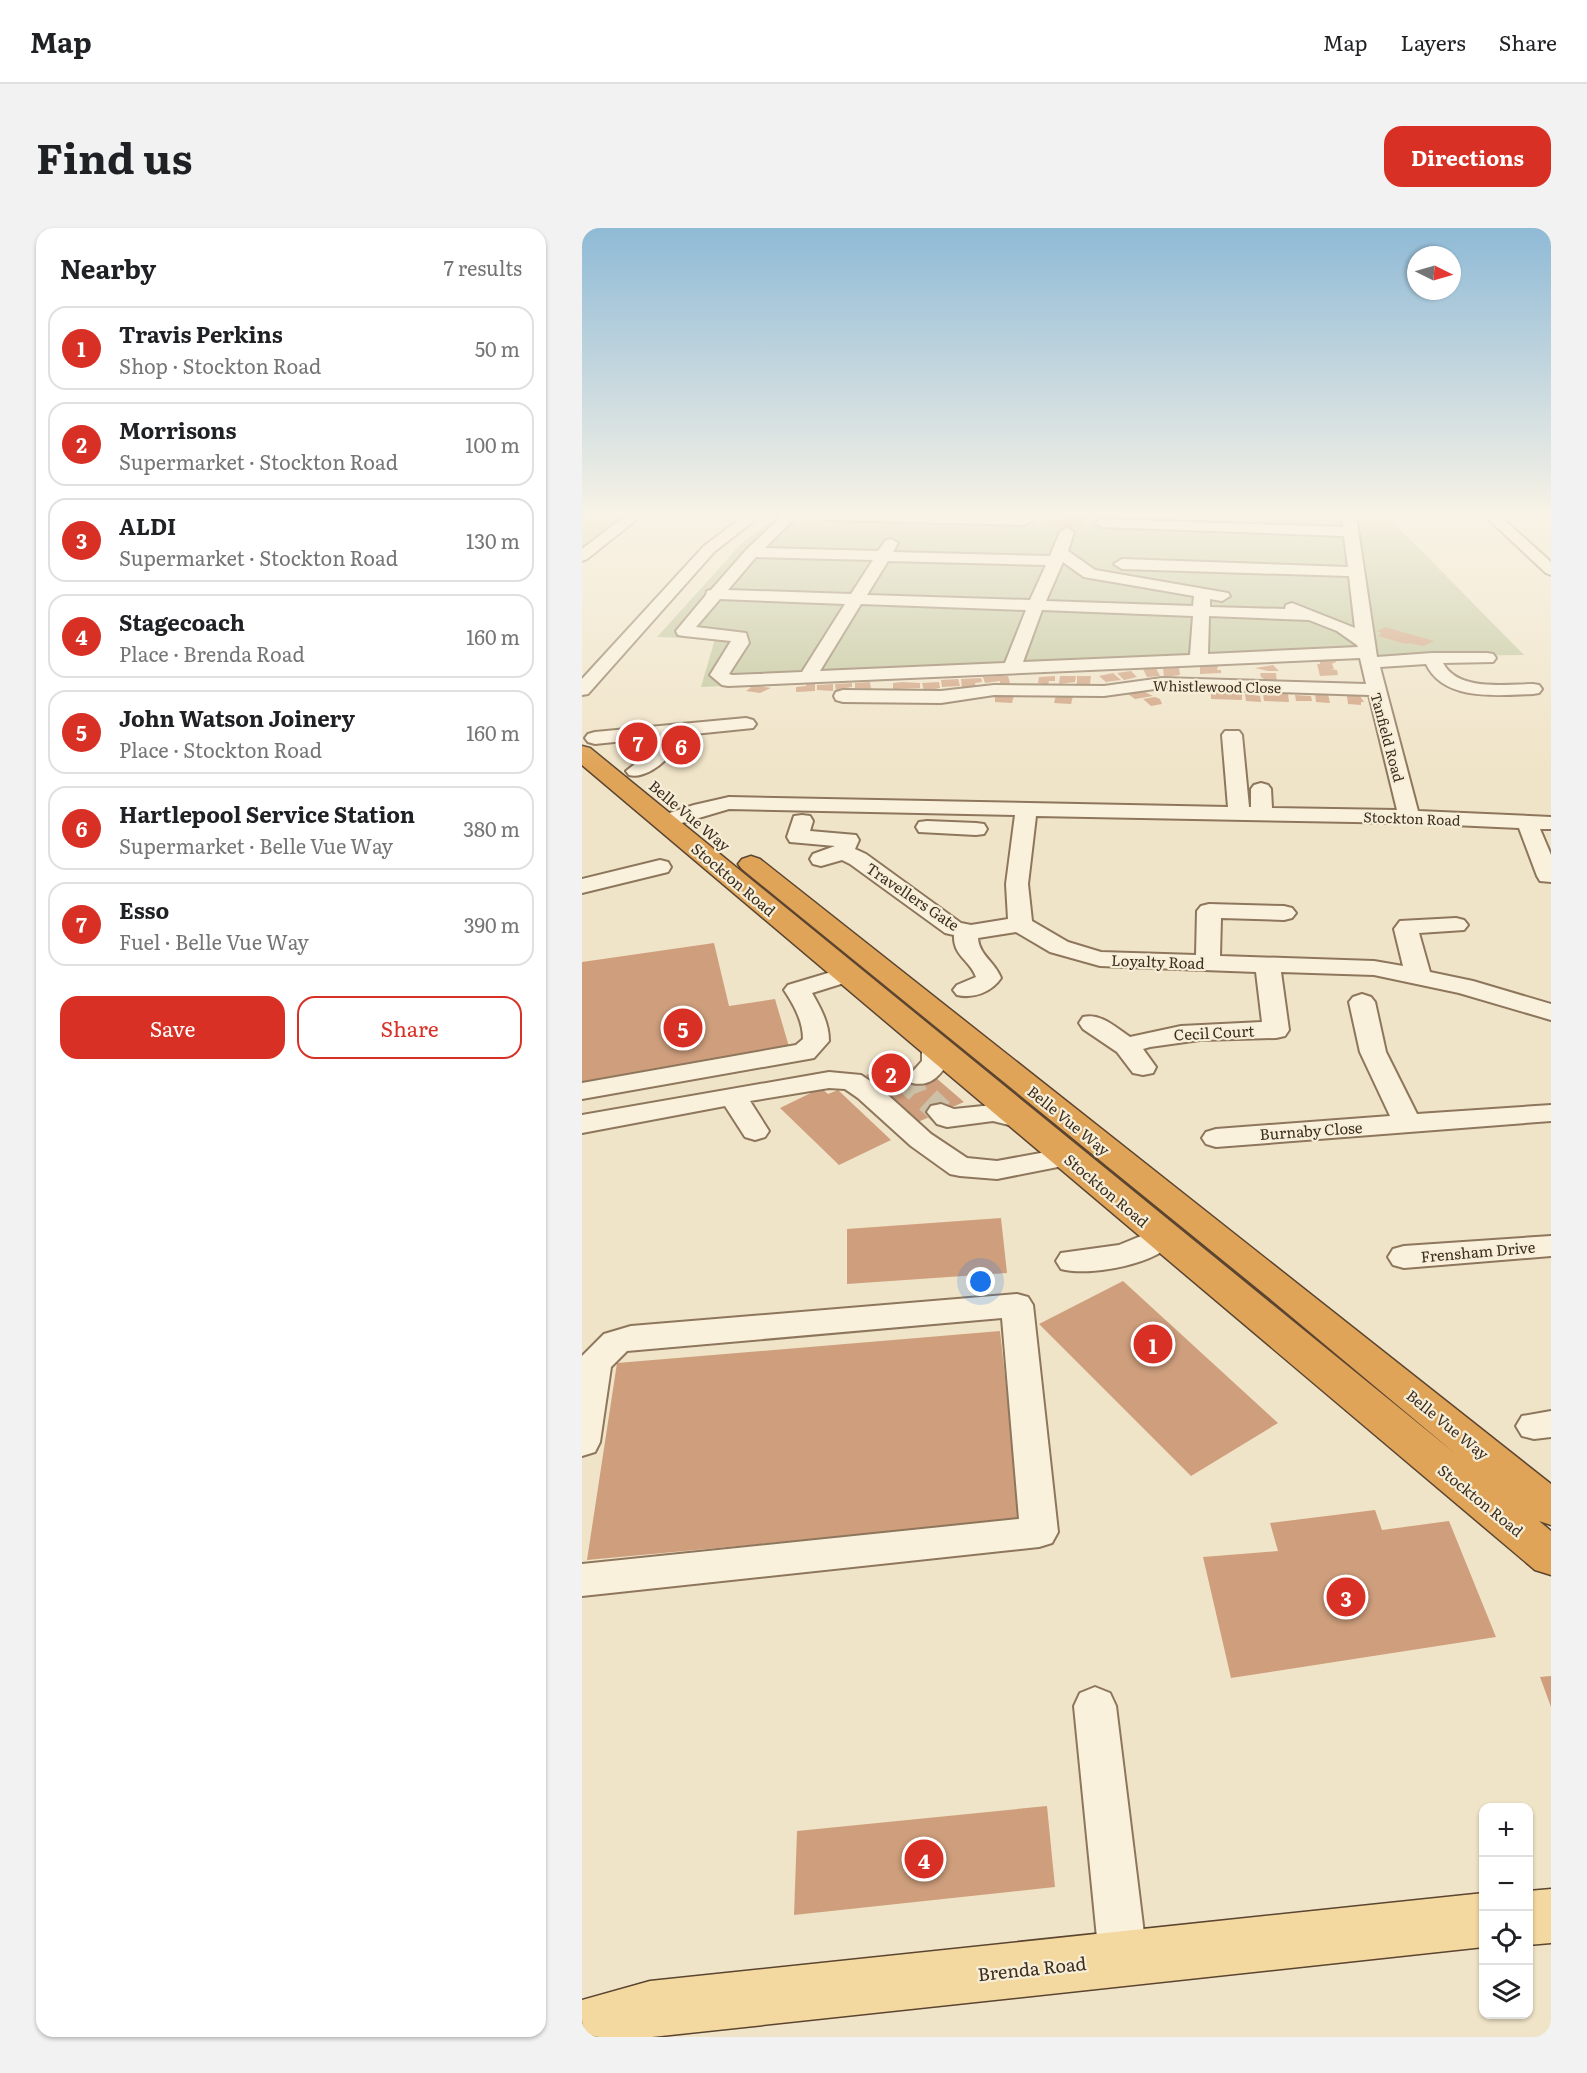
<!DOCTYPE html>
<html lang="en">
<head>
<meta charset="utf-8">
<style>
	body { margin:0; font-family:Literata,serif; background:#f2f2f2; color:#202124 }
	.controls { position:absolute; right:18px; bottom:18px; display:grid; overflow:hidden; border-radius:12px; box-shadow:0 2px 4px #0004 }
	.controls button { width:54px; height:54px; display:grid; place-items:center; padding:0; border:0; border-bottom:2px solid #e0e0e0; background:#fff; color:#202124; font:30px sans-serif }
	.compass { position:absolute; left:825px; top:18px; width:54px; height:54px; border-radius:50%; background:#fff; box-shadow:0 2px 4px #0004; rotate:95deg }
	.you { position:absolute; left:399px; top:1054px; width:21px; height:21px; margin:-15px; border:4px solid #fff; border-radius:50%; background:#1a73e8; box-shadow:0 0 0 9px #1a73e833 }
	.badge { display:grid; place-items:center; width:39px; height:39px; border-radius:50%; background:#d93025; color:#fff; font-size:20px; font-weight:700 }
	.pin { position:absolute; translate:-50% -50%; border:3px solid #fff; box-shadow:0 2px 6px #0006 }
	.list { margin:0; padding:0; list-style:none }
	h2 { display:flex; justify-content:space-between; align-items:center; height:78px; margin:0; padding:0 24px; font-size:26px }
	h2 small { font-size:20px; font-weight:400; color:#757577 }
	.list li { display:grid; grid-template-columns:39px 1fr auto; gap:18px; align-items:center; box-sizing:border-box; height:84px; margin:0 12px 12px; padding:0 12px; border:2px solid #e0e0e0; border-radius:18px }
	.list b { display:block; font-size:22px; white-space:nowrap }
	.list p { margin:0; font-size:20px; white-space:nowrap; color:#757577 }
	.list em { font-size:20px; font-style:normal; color:#757577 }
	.actions { display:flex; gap:12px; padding:18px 24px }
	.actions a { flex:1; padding:14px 0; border:2px solid #d93025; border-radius:18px; text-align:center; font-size:21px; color:#d93025 }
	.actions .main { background:#d93025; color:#fff }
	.icon { flex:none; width:33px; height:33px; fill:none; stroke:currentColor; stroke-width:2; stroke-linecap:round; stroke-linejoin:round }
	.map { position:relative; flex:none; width:969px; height:1809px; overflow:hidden; border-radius:18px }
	header { display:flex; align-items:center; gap:36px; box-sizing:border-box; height:84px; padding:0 30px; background:#fff; border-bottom:2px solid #e0e0e0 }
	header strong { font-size:28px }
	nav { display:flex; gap:33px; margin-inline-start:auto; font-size:21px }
	.intro { display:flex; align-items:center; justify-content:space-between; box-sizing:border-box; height:144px; padding:0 36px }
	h1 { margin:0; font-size:42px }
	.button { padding:15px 27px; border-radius:18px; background:#d93025; color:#fff; font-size:21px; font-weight:700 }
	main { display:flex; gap:36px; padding:0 36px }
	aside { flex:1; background:#fff; border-radius:18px; box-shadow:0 2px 4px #0004 }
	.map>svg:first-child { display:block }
</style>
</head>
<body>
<header>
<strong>Map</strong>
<nav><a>Map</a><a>Layers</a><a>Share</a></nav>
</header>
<div class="intro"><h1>Find us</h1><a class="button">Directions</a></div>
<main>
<aside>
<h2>Nearby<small>7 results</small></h2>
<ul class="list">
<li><span class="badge">1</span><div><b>Travis Perkins</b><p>Shop · Stockton Road</p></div><em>50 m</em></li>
<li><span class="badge">2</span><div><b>Morrisons</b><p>Supermarket · Stockton Road</p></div><em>100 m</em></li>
<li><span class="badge">3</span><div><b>ALDI</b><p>Supermarket · Stockton Road</p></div><em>130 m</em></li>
<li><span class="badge">4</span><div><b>Stagecoach</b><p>Place · Brenda Road</p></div><em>160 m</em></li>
<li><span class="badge">5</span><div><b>John Watson Joinery</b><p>Place · Stockton Road</p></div><em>160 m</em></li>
<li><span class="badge">6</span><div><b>Hartlepool Service Station</b><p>Supermarket · Belle Vue Way</p></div><em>380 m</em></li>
<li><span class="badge">7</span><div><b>Esso</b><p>Fuel · Belle Vue Way</p></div><em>390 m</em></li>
</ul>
<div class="actions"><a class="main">Save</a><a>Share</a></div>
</aside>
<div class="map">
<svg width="969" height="1809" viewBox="0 0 969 1809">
	<rect width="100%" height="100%" fill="#f0e4c8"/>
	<path fill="#c9cf9b" d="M 0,288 L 49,288 L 0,328 Z"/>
	<path fill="#bfc49a" d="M 194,288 L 805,288 L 942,427 L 759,429 L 119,459 L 133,411 L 75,409 L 161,314 Z"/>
	<path fill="#cf9f7d" d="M 488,288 L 503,288 L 500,299 L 467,298 L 470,291 L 487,292 Z
		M 804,399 L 810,401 L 852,413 L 841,418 L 827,415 L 824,416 L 796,408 L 799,405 L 795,403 Z
		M 737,429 L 754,431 L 754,434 L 750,436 L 752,441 L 748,441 L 755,442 L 756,447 L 738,448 L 735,436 L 738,436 Z
		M 618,434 L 637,435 L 635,442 L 639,442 L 639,445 L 618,446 Z
		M 691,437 L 697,443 L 686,443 L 673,440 Z
		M 574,440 L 578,448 L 565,449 L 561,441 Z
		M 581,440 L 597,440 L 598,447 L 582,449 Z
		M 549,443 L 555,449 L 542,452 L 535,445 Z
		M 531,445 L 539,452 L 524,454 L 517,448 Z
		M 678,445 L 694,445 L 695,455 L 677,455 L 677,451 L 682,451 L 679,449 Z
		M 417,448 L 426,448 L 428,455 L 418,455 L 418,453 L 403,455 L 401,449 Z
		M 473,448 L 473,453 L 467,453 L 466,457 L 456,455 L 457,449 Z
		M 478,448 L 494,448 L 493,454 L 477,456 Z
		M 495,448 L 509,448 L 508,456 L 495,456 Z
		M 399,450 L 400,454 L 393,455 L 394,459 L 380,460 L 379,451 Z
		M 376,451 L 378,458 L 360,459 L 359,452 Z
		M 288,454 L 289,461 L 273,460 L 273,455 Z
		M 321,454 L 338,455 L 338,460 L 311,461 L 311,455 Z
		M 357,454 L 358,460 L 342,463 L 340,455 Z
		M 224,455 L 233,455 L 233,463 L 214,464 L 214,459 L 224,458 Z
		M 270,455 L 270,459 L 264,460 L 264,462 L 254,463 L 253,456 Z
		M 251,456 L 251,463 L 235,462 L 235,457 Z
		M 172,457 L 189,460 L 178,465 L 164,463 Z
		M 561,463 L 571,468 L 553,471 L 546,466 Z
		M 634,463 L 645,464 L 645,466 L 660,464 L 660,472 L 629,471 L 629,466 L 634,467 Z
		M 413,466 L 432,467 L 430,475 L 413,474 Z
		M 663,466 L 678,468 L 679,474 L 664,473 Z
		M 681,466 L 697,468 L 697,466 L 706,466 L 707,474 L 682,473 Z
		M 733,466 L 746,466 L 748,475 L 734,474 Z
		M 474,467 L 491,468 L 489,476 L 472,475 Z
		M 713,467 L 729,468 L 730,473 L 714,473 Z
		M 765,468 L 778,468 L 782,474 L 779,474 L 779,477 L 766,476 Z
		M 573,469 L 578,471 L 580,476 L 569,478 L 561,471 Z
		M 110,503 L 119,526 L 88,531 L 79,507 Z
		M 132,715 L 147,778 L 193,771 L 208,822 L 0,858 L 0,734 Z
		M 321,832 L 345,853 L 353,849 L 382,874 L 336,894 L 284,847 Z
		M 239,860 L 246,866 L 256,862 L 309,912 L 257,937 L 198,880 Z
		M 419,990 L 425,1045 L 265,1056 L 265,1001 Z
		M 541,1053 L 696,1195 L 609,1248 L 457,1096 Z
		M 418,1103 L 439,1292 L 5,1332 L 35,1135 Z
		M 793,1282 L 800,1302 L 867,1293 L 914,1409 L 649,1450 L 621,1329 L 696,1323 L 688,1295 Z
		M 969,1448 L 969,1479 L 958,1449 Z
		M 465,1578 L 473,1659 L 212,1687 L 215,1603 Z"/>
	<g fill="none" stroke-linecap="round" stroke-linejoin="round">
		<path stroke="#ccc0a6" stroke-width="26" stroke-dasharray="26 14" stroke-linecap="butt" d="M 340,849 L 327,854 L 359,884"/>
		<g stroke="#8d765c" stroke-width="4">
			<path id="minor" d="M 43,288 L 59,288 L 5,331 L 0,333 L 0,321 Z
				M 162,288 L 178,288 L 132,324 L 6,466 L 0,467 L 0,451 L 122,318 Z
				M 200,288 L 215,288 L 183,320 L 296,323 L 304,312 L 309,311 L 316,315 L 311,324 L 468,328 L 478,304 L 485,300 L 492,304 L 486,323 L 513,342 L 646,365 L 648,368 L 640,373 L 628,371 L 628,379 L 703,381 L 704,377 L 710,375 L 773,400 L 767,348 L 540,341 L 532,336 L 540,331 L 766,339 L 762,308 L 520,299 L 513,295 L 520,291 L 761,299 L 760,288 L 774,288 L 795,429 L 850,425 L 905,425 L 911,426 L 914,430 L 911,434 L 861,435 C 876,464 925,456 951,456 L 957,457 L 960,461 L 957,465 L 951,466 C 916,467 862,474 844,436 L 798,439 L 836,583 L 969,589 L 969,601 L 958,601 L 969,627 L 969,654 L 958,653 L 955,648 L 937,600 L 827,595 L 454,588 L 446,656 L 450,693 L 486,714 L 519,724 L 614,727 L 615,683 L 619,678 L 627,676 L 702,678 L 710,680 L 714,685 L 710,690 L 702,692 L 639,690 L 638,728 L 792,733 L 821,738 L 812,701 L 818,693 L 874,690 L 882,692 L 886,697 L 882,702 L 837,705 L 848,744 L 891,753 L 969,776 L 969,792 L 877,765 L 792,747 L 699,744 L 707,802 L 703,808 L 694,810 L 618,812 L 568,819 L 561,821 L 574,839 L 571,845 L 561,847 L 551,845 L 535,824 L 501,801 L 497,795 L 501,789 C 519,785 533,799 548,809 L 599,798 L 680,794 L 674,744 L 518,738 L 468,724 L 434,704 L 396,710 C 397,727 413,734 419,750 C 410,764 391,771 375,767 L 371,762 L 375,757 L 394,749 C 388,732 371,728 372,707 L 363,705 L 268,636 L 260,632 L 239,638 L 231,636 L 228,631 L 231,626 L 253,618 L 208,614 L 205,609 L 212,588 L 220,587 L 228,588 L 231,593 L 228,603 L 274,607 L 277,612 L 273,621 L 284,626 L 379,695 L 389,697 L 426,691 L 424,656 L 433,587 L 147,581 L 83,600 L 75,599 L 72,594 L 75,589 L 112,577 L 147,569 L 646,579 L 640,507 L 643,503 L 657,503 L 660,507 L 667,579 L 669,579 L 669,561 L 672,557 L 679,555 L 686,557 L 689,561 L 690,580 L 815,582 L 787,467 L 580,460 L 522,468 L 412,467 L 359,475 L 261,474 L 254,472 L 252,468 L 254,464 L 261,462 L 359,463 L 412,457 L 522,458 L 580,450 L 784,456 L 778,430 L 146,458 L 140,457 L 128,447 L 149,413 L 102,408 L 96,407 L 94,403 L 124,367 L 125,363 L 129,362 L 165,321 ZM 174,329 L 291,332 L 269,366 L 146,362 ZM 306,333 L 464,337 L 448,372 L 285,367 ZM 481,334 L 502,349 L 612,368 L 611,378 L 464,373 ZM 138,371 L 263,376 L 220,444 L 150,447 L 147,446 L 167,415 L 164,405 L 114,399 ZM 279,376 L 444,382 L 423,435 L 238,443 ZM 460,382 L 611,388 L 608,427 L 441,434 ZM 627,388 L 727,392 L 755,403 L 775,417 L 776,419 L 626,426 Z
				M 241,288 L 401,288 L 443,289 L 450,293 L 443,297 L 248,292 Z
				M 903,288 L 918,288 L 969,334 L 969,347 L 964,345 Z
				M 164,490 L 171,492 L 174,496 L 171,500 L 73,510 L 89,525 C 81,537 61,551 47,547 L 44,543 L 67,525 L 52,512 L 13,516 L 6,514 L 3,510 L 6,506 L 13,504 Z
				M 345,593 L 394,595 L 402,596 L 405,601 L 402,606 L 394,607 L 337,604 L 334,599 L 337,594 Z
				M 78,632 L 86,634 L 89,639 L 86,644 L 0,665 L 0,651 Z
				M 266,739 L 275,741 L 278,746 L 275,751 L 230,765 C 239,781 247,795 247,813 L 232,830 L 0,871 L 0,855 L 214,817 L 221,811 C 221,793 212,777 202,762 L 206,757 Z
				M 780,766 L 789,769 L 793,774 L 804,824 L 835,886 L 969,877 L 969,893 L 634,919 L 624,916 L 620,910 L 624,904 L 634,901 L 808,888 L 778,824 L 767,774 L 771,769 Z
				M 353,810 L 362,812 L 366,818 L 367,834 C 357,848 349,859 330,855 L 326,849 L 340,833 L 340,818 L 344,812 Z
				M 247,844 L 279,847 L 296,858 L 349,906 L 385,930 L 415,933 L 486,920 L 496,923 L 501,929 L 496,935 L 415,951 L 378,948 L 368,946 L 329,918 L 276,870 L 263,861 L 247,860 L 168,873 L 187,903 L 183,909 L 173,912 L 163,909 L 143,878 L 0,905 L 0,887 Z
				M 359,876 L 372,881 L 411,877 L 449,885 L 453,891 L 449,897 L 439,900 L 411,893 L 365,899 L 355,896 L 345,884 L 349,878 Z
				M 581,999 L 592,1002 L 596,1009 C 580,1036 507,1049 479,1041 L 474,1033 L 479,1025 L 537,1017 Z
				M 969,1008 L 969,1028 L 822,1040 L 811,1037 L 806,1029 L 811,1021 L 822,1018 Z
				M 435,1066 L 446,1069 L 451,1077 L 476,1304 L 470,1315 L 457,1319 L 0,1368 L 0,1336 L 437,1291 L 420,1090 L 45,1123 L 29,1139 L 18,1214 L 13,1224 L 0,1228 L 0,1128 L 22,1106 L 49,1098 Z
				M 969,1183 L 969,1209 L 952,1211 L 940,1208 L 934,1198 L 940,1188 Z
				M 513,1459 L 528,1465 L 534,1478 L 565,1730 L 558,1747 L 541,1754 L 524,1747 L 517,1730 L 492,1478 L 498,1465 Z"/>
		</g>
		<g stroke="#5b4430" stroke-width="3">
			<path id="major" d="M 969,1661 L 969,1715 L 946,1717 L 946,1663 Z
				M 902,1665 L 902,1719 L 70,1809 L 0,1809 L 0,1772 L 68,1753 Z"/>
		</g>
		<g stroke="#5b4430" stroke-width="3">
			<path id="highway" d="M 0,518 L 8,520 L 875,1227 L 686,1069 L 160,641 L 156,636 L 160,631 L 169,628 L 178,631 L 969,1256 L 969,1297 L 957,1293 L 969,1303 L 969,1347 L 953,1342 L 0,537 Z"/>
		</g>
		<use href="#minor" fill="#faf1dc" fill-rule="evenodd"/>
		<use href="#major" fill="#f3d9a0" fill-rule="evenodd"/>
		<use href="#highway" fill="#e0a458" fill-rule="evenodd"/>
	</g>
	<linearGradient id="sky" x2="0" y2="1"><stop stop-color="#8fbad6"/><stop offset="0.53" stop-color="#f8f3e6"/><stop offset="1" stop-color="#f8f3e6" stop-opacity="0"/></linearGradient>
	<rect width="969" height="541" fill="url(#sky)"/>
	<g text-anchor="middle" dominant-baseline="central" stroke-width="4.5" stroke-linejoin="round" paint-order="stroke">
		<g font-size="14" fill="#3d2e20" stroke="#f7eed8">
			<text transform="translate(635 458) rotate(1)">Whistlewood Close</text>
			<text transform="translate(806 509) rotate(75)">Tanfield Road</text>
			<text transform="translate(830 590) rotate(2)">Stockton Road</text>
		</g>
		<g font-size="15" fill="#3d2e20" stroke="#f7eed8">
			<text transform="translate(108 587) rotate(40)">Belle Vue Way</text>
			<text transform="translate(152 651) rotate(40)">Stockton Road</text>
			<text transform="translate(331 668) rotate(34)">Travellers Gate</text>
			<text transform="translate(576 733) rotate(2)">Loyalty Road</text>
			<text transform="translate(632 804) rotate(-3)">Cecil Court</text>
			<text transform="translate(487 892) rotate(39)">Belle Vue Way</text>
			<text transform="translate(729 902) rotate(-4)">Burnaby Close</text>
			<text transform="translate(525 962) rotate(40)">Stockton Road</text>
			<text transform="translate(896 1023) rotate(-5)">Frensham Drive</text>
			<text transform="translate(866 1196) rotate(39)">Belle Vue Way</text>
			<text transform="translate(899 1272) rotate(39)">Stockton Road</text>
		</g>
		<g font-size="18" fill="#3d2e20" stroke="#f7eed8">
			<text transform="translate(450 1740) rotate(-6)">Brenda Road</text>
		</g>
	</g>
</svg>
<div class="controls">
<button>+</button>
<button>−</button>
<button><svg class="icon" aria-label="locate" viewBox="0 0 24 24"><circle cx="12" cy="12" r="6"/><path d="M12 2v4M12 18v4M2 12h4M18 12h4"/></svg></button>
<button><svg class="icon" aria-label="layers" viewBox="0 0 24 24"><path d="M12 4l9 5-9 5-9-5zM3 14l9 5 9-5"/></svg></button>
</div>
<svg class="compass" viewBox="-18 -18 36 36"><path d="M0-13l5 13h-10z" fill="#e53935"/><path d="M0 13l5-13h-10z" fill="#757577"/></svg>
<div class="you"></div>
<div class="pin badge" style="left:571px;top:1116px">1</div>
<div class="pin badge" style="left:309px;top:845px">2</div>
<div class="pin badge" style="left:764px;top:1369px">3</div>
<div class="pin badge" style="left:342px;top:1631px">4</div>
<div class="pin badge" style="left:101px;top:800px">5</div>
<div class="pin badge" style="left:99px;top:517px">6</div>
<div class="pin badge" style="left:56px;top:514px">7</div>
</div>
</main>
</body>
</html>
